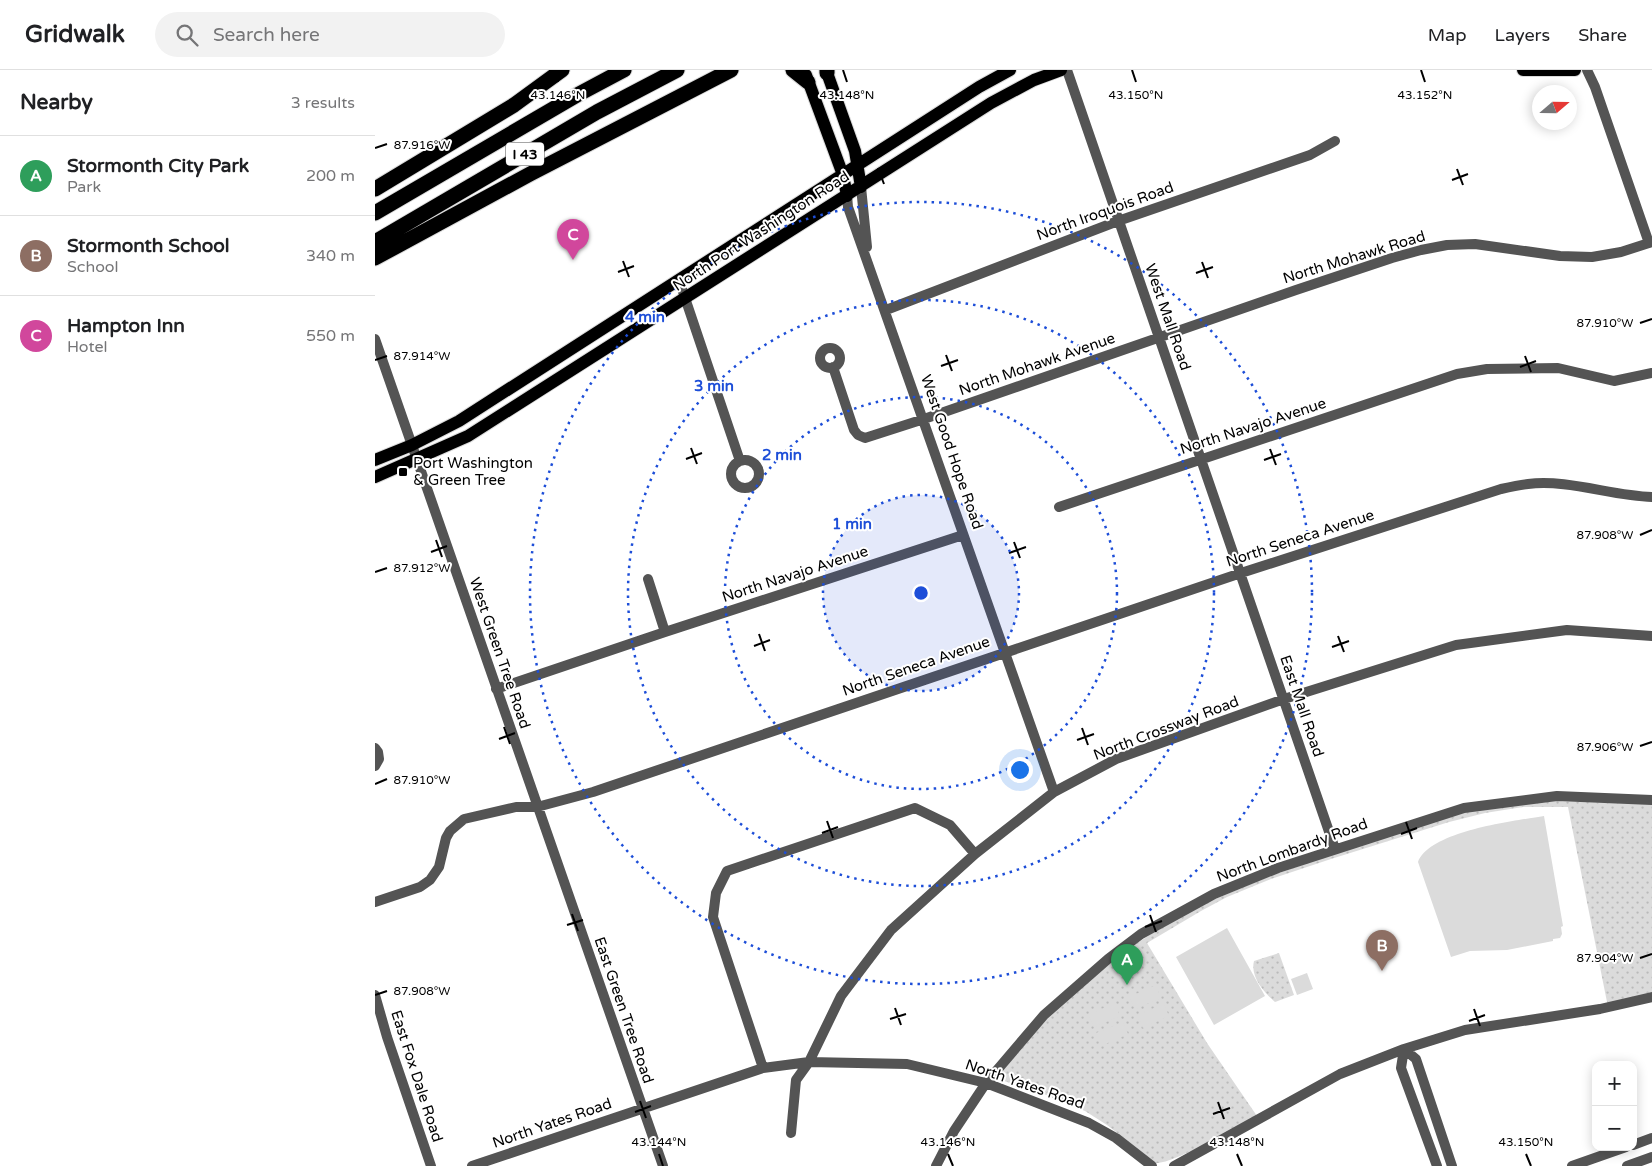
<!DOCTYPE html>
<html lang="en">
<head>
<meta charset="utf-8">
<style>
	body { margin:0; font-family:"Varela Round",sans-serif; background:#f2f2f2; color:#202124 }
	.controls { position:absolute; right:15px; bottom:15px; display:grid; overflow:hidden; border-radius:10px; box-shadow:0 2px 12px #0003 }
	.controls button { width:45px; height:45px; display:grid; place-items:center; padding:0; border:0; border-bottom:1px solid #e0e0e0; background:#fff; color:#202124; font:25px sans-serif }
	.compass { position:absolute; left:1157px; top:15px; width:45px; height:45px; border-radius:50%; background:#fff; box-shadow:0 2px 12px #0003; rotate:70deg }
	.you { position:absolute; left:644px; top:699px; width:18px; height:18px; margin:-12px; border:4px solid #fff; border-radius:50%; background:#1a73e8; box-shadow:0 0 0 8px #1a73e833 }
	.badge { display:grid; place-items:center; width:32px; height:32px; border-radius:50%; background:#000; color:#fff; font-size:16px; font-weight:700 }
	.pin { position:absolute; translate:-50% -41px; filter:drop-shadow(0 1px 2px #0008) }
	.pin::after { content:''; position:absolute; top:26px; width:18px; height:15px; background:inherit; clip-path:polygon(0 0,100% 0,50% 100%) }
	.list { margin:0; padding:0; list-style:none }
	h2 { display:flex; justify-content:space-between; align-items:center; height:65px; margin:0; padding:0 20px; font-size:21px }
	h2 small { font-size:16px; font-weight:400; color:#757577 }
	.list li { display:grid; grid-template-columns:32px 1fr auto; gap:15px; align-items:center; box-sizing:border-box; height:80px; padding:0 20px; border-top:1px solid #e0e0e0 }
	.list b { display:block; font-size:19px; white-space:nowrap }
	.list p { margin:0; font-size:16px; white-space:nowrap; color:#757577 }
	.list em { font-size:16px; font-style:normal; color:#757577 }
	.icon { flex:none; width:28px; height:28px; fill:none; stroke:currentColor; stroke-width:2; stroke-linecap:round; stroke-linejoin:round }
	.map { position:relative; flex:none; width:1277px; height:1096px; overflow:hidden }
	header { display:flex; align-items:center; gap:30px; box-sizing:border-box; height:70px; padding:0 25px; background:#fff; border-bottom:1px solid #e0e0e0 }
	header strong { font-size:24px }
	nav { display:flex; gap:28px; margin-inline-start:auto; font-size:18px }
	.search { width:350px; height:45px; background:#f2f2f2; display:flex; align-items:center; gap:12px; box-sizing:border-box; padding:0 18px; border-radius:28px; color:#757577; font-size:19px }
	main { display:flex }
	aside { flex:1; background:#fff }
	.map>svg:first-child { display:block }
</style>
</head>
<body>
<header>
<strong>Gridwalk</strong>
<div class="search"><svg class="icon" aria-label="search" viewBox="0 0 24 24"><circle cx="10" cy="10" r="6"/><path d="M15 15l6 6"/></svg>Search here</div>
<nav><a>Map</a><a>Layers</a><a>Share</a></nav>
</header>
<main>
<aside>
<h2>Nearby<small>3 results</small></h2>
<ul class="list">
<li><span class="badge" style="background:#2e9e5b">A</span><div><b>Stormonth City Park</b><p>Park</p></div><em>200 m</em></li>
<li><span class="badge" style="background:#8d6e63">B</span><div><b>Stormonth School</b><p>School</p></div><em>340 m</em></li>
<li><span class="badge" style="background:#d1479c">C</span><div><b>Hampton Inn</b><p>Hotel</p></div><em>550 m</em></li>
</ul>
</aside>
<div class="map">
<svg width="1277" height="1096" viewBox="0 0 1277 1096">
	<defs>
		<pattern id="green-dots" width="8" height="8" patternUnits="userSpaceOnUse" patternTransform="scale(1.25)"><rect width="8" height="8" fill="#dbdbdb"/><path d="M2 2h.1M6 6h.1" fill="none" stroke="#bababa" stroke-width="1.8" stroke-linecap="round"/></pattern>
	</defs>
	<rect width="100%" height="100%" fill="#fff"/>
	<path fill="url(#green-dots)" d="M 1181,731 L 1277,734 L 1277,924 L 1233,933 L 1232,932 L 1193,737 L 1148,737 L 1110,743 L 1074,752 L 956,789 L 896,809 L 852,827 L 826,841 L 772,873 L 832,973 L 882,1046 C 863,1056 799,1094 781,1093 L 732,1055 L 710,1041 L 669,1024 L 626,1010 L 626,1001 L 674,946 L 744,885 L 776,864 L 826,835 L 890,808 L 972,779 L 1084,744 L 1110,738 Z
		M 904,883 L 919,925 L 900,932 C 889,922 875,907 879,891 Z"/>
	<path fill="#dbdbdb" d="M 1169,746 L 1188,856 L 1186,857 L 1187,864 L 1185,868 L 1178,869 L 1178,871 L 1132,880 L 1095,881 L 1076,887 L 1043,792 C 1055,761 1139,751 1169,746 Z
		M 852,858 L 890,926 L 839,955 L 801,887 Z
		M 932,903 L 938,919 L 922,925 L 916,909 Z
		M 781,915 L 786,928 L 760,939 L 754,927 Z
		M 740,933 L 745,946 L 719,957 L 713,945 Z
		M 789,934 L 794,946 L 768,958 L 762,945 Z
		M 748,952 L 753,964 L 726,976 L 721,963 Z"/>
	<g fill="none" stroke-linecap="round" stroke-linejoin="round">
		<g stroke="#dbdbdb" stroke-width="14">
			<path id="major" d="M 451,0 L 480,81 L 486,117
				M 1148,0 L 1200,0
				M 431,5 L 468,105 L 472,126
				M 0,390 L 37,375 L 84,351 L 604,17 L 635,0
				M 0,407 L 93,366 L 616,33 L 659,10 L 686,0"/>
		</g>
		<g stroke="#dbdbdb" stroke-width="17">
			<path id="highway" d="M 418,0 L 433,12
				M 452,3 L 452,0
				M 0,119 L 139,35 L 187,0
				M 0,143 L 202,25 L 249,0
				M 0,172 L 222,42 L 302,0
				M 0,188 L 155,104 L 356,0"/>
		</g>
		<path stroke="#545454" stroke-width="10" d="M 692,0 L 960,779
			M 1212,0 L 1220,17 L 1274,173
			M 486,117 L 492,177
			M 472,126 L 473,137 L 679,722
			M 304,210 L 365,391
			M 511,240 L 743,151 L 935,85 L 960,71
			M 0,269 L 288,1096
			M445 288a10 10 0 1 1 20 0a10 10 0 1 1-20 0Z
			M 458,297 L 479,360 L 483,365 L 490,368 L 549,349 L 921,220 L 1017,188 L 1046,180 L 1072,175 L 1100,174 L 1185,186 L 1217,187 L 1246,182 L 1277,172
			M356 404a14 14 0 1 1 28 0a14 14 0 1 1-28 0Z
			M 684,437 L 1082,304 L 1112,299 L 1183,298 L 1239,311 L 1277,303
			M 273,509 L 290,562
			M 121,619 L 290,562 L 588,465
			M 0,678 L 3,682 L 4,689 L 0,696
			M 0,832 L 45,817 L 55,810 L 64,797 L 71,768 L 75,761 L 89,749 L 141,737 L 162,737 L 218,722 L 866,503 L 1126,419 C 1135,417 1144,415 1153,414 C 1193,409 1237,426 1277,427
			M 0,925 L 12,967 L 56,1096
			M 1029,979 L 1041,989 L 1077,1096
			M 1029,979 L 1026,998 L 1062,1096
			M 388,998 L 338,847 L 341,823 L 352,801 L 540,738 L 575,755 L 600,784
			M 416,1063 L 421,1010 L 434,992 L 466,926 L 516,860 L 600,784 L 679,722 L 741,689 L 909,629 L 1081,575 L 1192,560 L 1277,566
			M 1258,1075 L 1277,1068
			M 97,1096 L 388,998 L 434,992 L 532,994 L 611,1013 L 714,1053 L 741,1068 L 777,1096
			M 561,1096 L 579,1061 L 611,1013 L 669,945 L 733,889 L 766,864 L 839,824 L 903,798 L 1089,738 L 1182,726 L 1277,730
			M 799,1096 L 965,1004 L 1029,979 L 1090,960 L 1225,939 L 1277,927
			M 1197,1096 L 1251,1077
			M 1252,1096 L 1277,1087"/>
		<use href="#major" stroke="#000" stroke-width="12"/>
		<use href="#highway" stroke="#000" stroke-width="15"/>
	</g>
	<path fill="none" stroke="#000" stroke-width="2" d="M 179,0 L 183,12M 468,0 L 472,12M 757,0 L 761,12M 1046,0 L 1050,12M 0,78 L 12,74M 503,98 L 509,114M 1082,99 L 1088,115M 498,109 L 514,103M 1077,110 L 1093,104M 248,191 L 254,207M 827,192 L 833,208M 243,202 L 259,196M 821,203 L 838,197M 1265,253 L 1277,249M 571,285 L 577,301M 1150,286 L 1156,302M 0,290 L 12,286M 566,296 L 583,290M 1145,297 L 1161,291M 316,378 L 322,394M 895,379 L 901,395M 311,389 L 327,383M 889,390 L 906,384M 1265,465 L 1277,460M 61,470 L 67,487M 639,472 L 645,488M 56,482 L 72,476M 634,483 L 651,477M 0,502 L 12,498M 384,564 L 390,581M 963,566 L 969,582M 379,576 L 395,570M 957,577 L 974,571M 129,657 L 135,674M 707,658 L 713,675M 124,669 L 140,663M 702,670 L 719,664M 1265,676 L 1277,672M 0,714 L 12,709M 452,751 L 458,768M 1031,752 L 1037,769M 447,763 L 463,757M 1026,764 L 1042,758M 197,844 L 203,861M 775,845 L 781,862M 192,855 L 208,850M 770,857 L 787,851M 1265,888 L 1277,884M 0,925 L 12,921M 520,938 L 526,955M 1099,939 L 1105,956M 515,949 L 531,944M 1094,951 L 1110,945M 265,1031 L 271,1048M 843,1032 L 849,1049M 260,1042 L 276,1036M 838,1044 L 855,1038M 284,1084 L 288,1096M 573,1084 L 578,1096M 862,1084 L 867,1096M 1151,1084 L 1156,1096"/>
	<circle cx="546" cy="523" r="98" fill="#1d4ed8" fill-opacity=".12"/>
	<g fill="none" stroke="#1d4ed8" stroke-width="2.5" stroke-dasharray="2.5 5">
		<circle cx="546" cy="523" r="98"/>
		<circle cx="546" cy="523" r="196"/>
		<circle cx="546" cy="523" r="293"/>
		<circle cx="546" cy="523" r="391"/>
	</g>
	<rect fill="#000" stroke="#fff" stroke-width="2" x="23" y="397" width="10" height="10" rx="2.5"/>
	<g text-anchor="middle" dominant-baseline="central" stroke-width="4" stroke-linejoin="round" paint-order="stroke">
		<rect fill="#fff" stroke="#4c4c4c" stroke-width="1" x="131" y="72.5" width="38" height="23" rx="4"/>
		<g font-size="14" font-weight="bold" fill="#000">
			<text x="150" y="84">I 43</text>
		</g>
		<g font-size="15" fill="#000" stroke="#fff">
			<text transform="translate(730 141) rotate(-20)">North Iroquois Road</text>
			<text transform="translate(386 161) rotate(-33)">North Port Washington Road</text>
			<text transform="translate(979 187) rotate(-17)">North Mohawk Road</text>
			<text transform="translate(793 247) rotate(71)">West Mall Road</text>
			<text transform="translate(662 294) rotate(-19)">North Mohawk Avenue</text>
			<text transform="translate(878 356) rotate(-18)">North Navajo Avenue</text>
			<text transform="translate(577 382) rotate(71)">West Good Hope Road</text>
			<text transform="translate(925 468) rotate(-18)">North Seneca Avenue</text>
			<text transform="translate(420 504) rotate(-18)">North Navajo Avenue</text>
			<text transform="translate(125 583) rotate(71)">West Green Tree Road</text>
			<text transform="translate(541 596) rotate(-19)">North Seneca Avenue</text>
			<text transform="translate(927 636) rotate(71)">East Mall Road</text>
			<text transform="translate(791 658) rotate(-21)">North Crossway Road</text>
			<text transform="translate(917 780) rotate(-20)">North Lombardy Road</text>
			<text transform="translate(249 940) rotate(71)">East Green Tree Road</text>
			<text transform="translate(42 1006) rotate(72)">East Fox Dale Road</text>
			<text transform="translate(650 1014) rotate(19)">North Yates Road</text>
			<text transform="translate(177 1053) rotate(-19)">North Yates Road</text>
		</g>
		<g font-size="15" fill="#000" stroke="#fff" text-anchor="start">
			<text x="38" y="393">Port Washington<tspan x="38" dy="17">&amp; Green Tree</tspan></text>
		</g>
	</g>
	<g font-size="12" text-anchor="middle" fill="#000" stroke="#fff" stroke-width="4" stroke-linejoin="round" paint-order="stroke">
		<text x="183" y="29">43.146°N</text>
		<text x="761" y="29">43.150°N</text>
		<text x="1050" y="29">43.152°N</text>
		<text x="472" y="29">43.148°N</text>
		<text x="47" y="79">87.916°W</text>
		<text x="1230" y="257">87.910°W</text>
		<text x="47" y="290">87.914°W</text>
		<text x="1230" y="469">87.908°W</text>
		<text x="47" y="502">87.912°W</text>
		<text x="1230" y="681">87.906°W</text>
		<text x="47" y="714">87.910°W</text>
		<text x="1230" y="892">87.904°W</text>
		<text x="47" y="925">87.908°W</text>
		<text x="284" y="1076">43.144°N</text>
		<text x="573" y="1076">43.146°N</text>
		<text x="862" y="1076">43.148°N</text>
		<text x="1151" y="1076">43.150°N</text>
	</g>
	<circle cx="546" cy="523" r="8" fill="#1d4ed8" stroke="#fff" stroke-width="2.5"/>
	<g font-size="15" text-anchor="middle" font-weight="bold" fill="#1d4ed8" stroke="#fff" stroke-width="4" stroke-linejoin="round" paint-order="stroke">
		<text x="270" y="252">4 min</text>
		<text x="339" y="321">3 min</text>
		<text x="407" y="390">2 min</text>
		<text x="477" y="459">1 min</text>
	</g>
</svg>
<div class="controls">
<button>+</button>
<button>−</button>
</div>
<svg class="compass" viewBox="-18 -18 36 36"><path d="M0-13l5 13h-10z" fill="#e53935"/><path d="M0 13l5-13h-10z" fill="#757577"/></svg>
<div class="you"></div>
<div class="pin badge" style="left:752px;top:915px;background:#2e9e5b">A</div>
<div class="pin badge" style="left:1007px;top:901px;background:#8d6e63">B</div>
<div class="pin badge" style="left:198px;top:190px;background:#d1479c">C</div>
</div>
</main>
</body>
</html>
